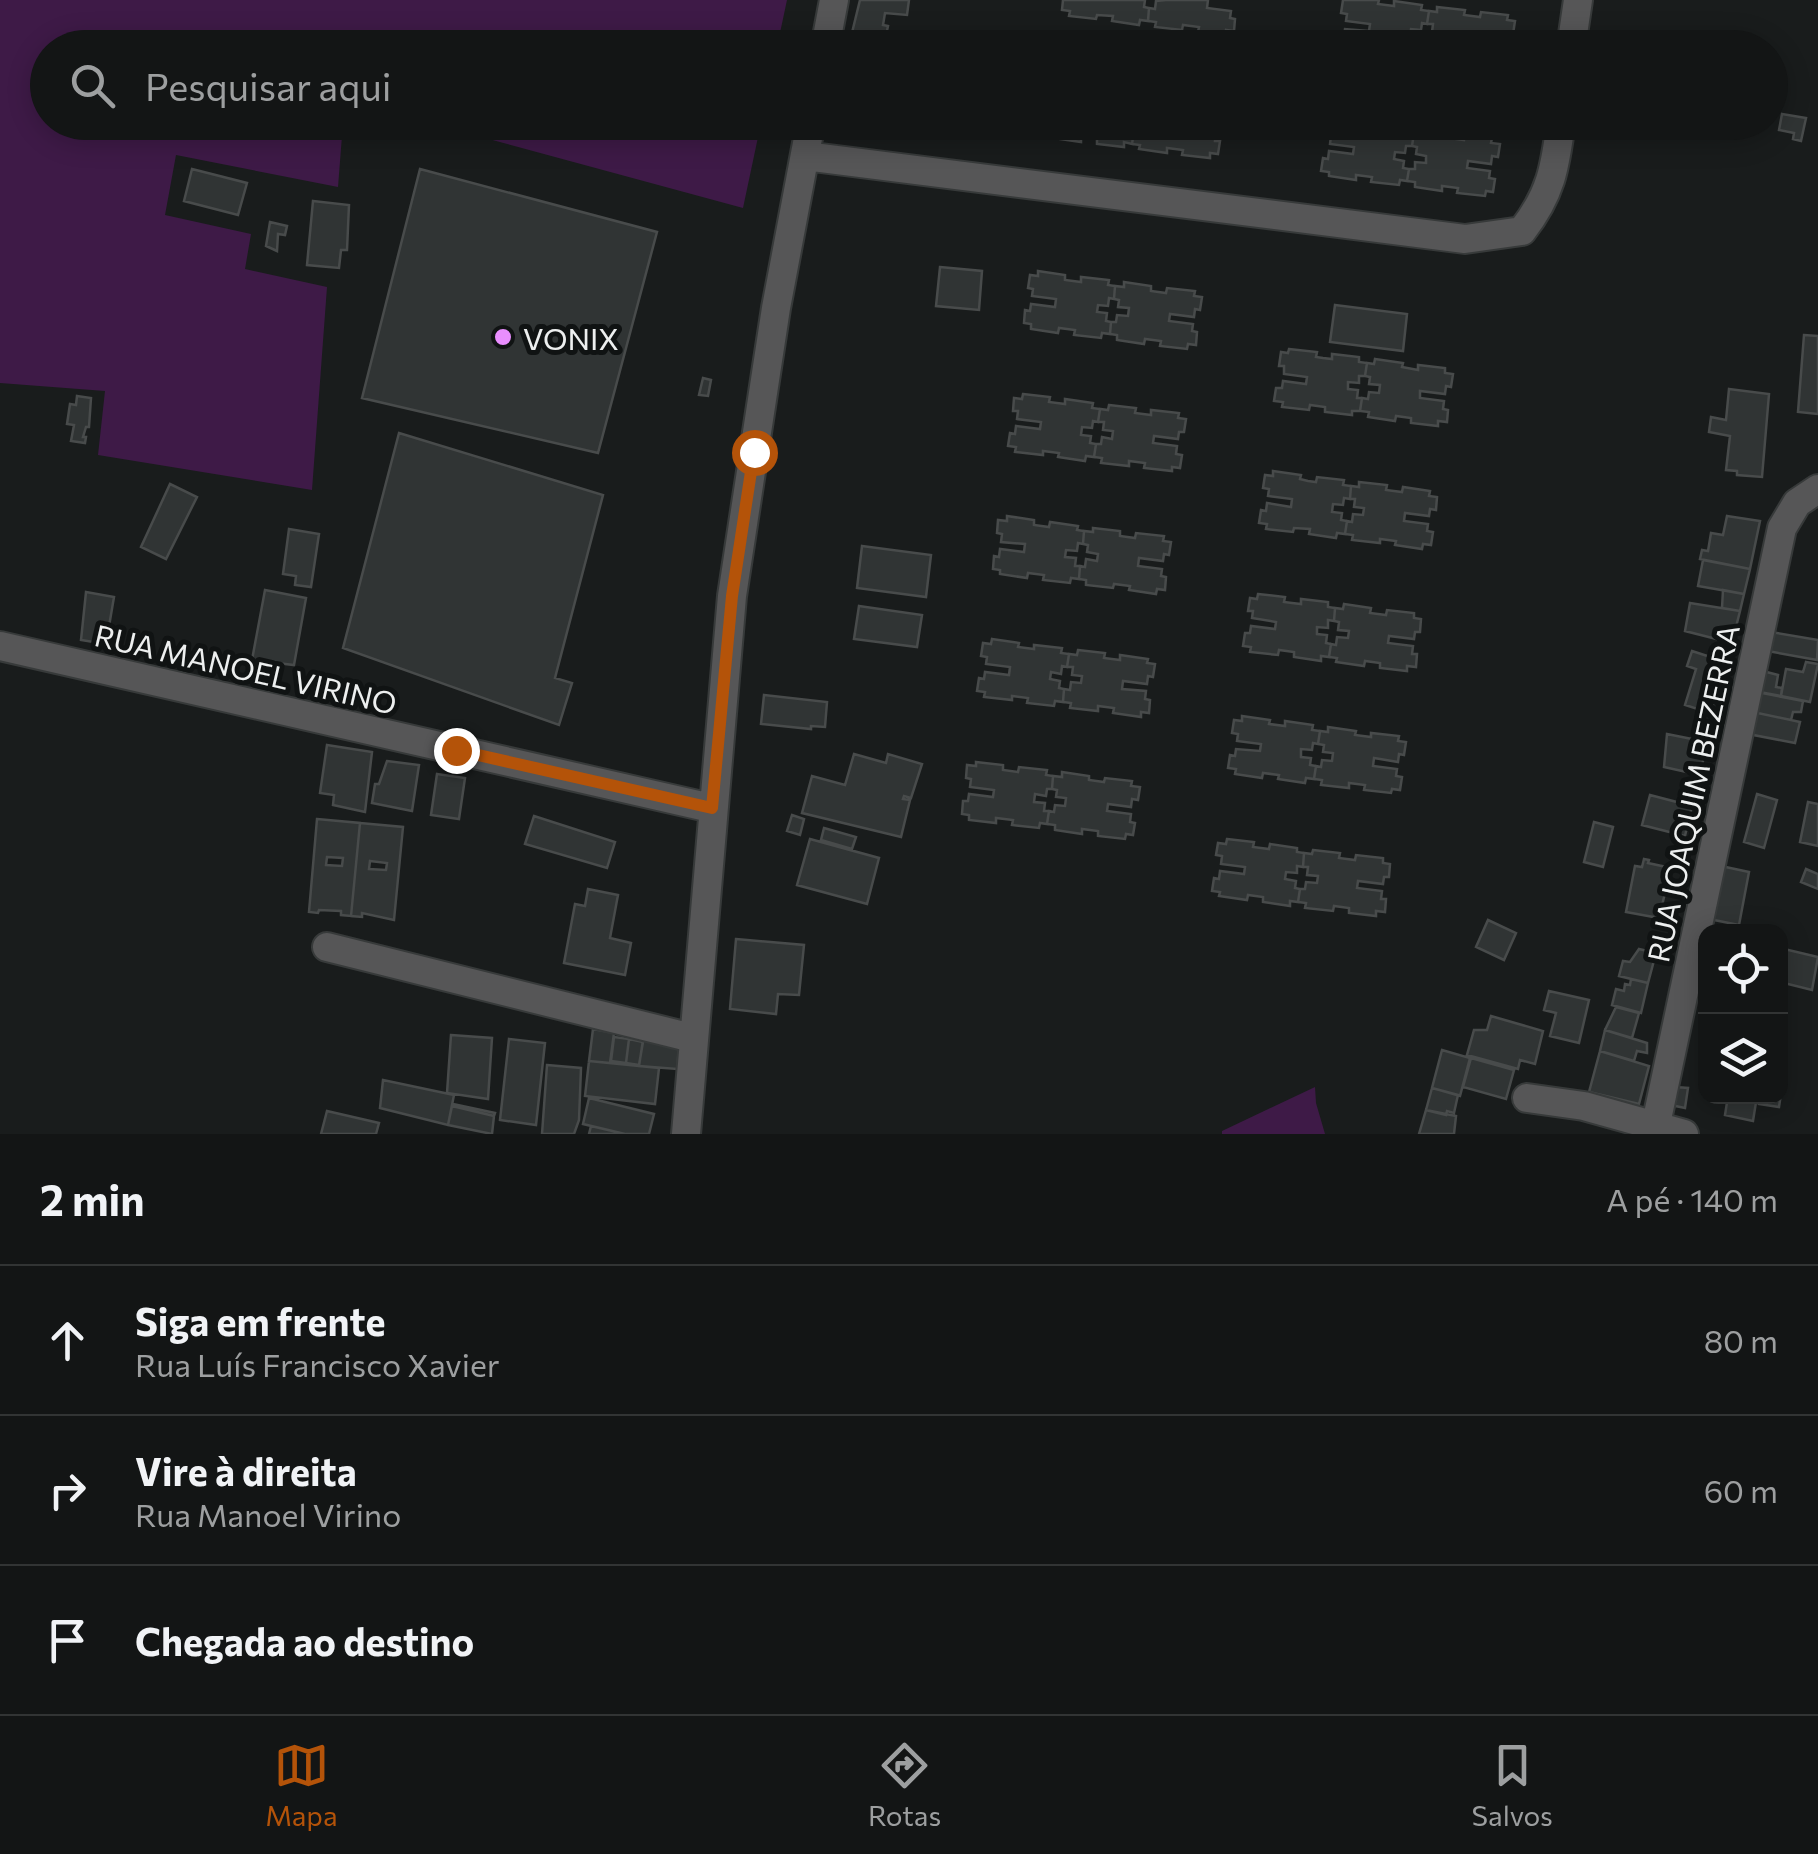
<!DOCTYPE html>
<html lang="pt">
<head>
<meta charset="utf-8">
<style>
	body { margin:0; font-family:Commissioner,sans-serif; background:#1c1e1e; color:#f1f3f6 }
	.controls { position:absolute; right:30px; bottom:30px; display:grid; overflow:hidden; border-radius:20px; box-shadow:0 5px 25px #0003 }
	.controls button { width:90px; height:90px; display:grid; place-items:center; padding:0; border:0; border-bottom:2px solid #323434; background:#131515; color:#f1f3f6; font:50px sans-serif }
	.stop { position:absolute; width:30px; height:30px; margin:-22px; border:8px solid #b45309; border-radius:50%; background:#fff }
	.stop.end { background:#b45309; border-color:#fff; box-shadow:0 2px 10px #0008 }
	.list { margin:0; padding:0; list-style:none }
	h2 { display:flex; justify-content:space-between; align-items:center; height:130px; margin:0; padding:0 40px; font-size:42px }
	h2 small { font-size:32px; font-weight:400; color:#9d9fa0 }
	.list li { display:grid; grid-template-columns:65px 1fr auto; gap:30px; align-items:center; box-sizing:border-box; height:150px; padding:0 40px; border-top:2px solid #323434 }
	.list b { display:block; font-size:38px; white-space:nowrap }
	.list p { margin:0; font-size:32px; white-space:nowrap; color:#9d9fa0 }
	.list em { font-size:32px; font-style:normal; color:#9d9fa0 }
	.icon { flex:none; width:55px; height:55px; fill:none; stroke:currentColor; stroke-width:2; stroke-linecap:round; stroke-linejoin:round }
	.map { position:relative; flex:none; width:1818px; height:1134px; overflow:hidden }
	.search { position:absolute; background:#131515; box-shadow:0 5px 25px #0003; left:30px; right:30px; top:30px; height:110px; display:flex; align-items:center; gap:25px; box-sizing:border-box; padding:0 35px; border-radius:55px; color:#9d9fa0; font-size:38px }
	.sheet { height:580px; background:#131515 }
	nav { display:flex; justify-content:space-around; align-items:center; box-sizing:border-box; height:140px; border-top:2px solid #323434; background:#131515; font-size:28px; color:#9d9fa0 }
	nav a { display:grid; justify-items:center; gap:5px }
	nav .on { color:#b45309 }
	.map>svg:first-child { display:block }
</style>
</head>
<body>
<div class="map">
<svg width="1818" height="1134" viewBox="0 0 1818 1134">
	<rect width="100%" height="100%" fill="#191c1c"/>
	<path fill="#3e1a47" d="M 0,0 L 787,0 L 777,47 L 48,48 L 48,122 L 343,123 L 338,187 L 176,155 L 165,215 L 251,234 L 245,269 L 327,287 L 312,490 L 98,455 L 105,391 L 0,383 Z
		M 430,123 L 761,123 L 743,208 Z
		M 1315,1087 L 1316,1103 L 1325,1134 L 1222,1134 L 1222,1131 Z"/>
	<path fill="#303434" stroke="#484b4b" stroke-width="2.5" fill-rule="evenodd" d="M 860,0 L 909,0 L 907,15 L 885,13 L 883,25 L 888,26 L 884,45 L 850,41 Z
		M 1063,0 L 1145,0 L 1144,7 L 1149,8 L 1148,21 L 1140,20 L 1139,25 L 1112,21 L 1113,16 L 1097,15 L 1096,19 L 1069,16 L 1070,11 L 1062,10 Z
		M 1166,0 L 1208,0 L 1207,8 L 1231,11 L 1230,18 L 1235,19 L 1234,31 L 1226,30 L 1225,35 L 1198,32 L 1199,27 L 1183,25 L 1182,30 L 1155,27 L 1156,22 L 1148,21 L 1149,8 L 1155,9 L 1156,1 Z
		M 1343,0 L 1379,0 L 1378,4 L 1394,6 L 1394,1 L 1422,5 L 1421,10 L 1429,11 L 1427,24 L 1422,23 L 1421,30 L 1411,29 L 1410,37 L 1420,38 L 1419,45 L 1424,48 L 1337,48 L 1338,35 L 1344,36 L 1345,29 L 1369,31 L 1370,24 L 1346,21 L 1347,14 L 1341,13 Z
		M 1437,7 L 1465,10 L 1464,15 L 1480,17 L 1481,12 L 1508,15 L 1507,20 L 1515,21 L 1513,34 L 1508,34 L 1507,41 L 1483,38 L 1482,45 L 1497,48 L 1424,48 L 1430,47 L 1431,39 L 1441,41 L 1442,33 L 1432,32 L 1433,24 L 1427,24 L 1429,11 L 1437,12 Z
		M 1782,114 L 1806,118 L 1801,141 L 1793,139 L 1794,133 L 1779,130 Z
		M 884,122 L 970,122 L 968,133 Z
		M 1048,122 L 1130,122 L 1129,130 L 1134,131 L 1132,144 L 1124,142 L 1124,147 L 1097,144 L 1097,139 L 1081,137 L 1081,142 L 1053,138 L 1054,133 L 1046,132 Z
		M 1151,122 L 1217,122 L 1216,126 L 1192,123 L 1191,130 L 1216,133 L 1215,141 L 1220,141 L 1218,154 L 1210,153 L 1210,158 L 1182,155 L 1183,150 L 1167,148 L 1167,153 L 1139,149 L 1140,145 L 1132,144 L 1134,131 L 1139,131 L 1140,124 Z
		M 1327,122 L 1363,122 L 1363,127 L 1378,129 L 1379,124 L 1406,127 L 1405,132 L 1414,133 L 1412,146 L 1406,146 L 1405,153 L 1395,152 L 1394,159 L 1404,161 L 1403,168 L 1409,169 L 1407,181 L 1400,180 L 1399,185 L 1371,182 L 1372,177 L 1356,175 L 1356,180 L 1329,176 L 1329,172 L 1321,171 L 1323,158 L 1328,159 L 1329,151 L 1353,154 L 1354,147 L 1330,144 L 1331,136 L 1326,135 Z
		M 1422,130 L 1449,133 L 1449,138 L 1464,140 L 1465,135 L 1492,138 L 1491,143 L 1500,144 L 1498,157 L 1492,156 L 1491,164 L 1468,161 L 1467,168 L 1490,171 L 1489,178 L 1495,179 L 1493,192 L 1486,191 L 1485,196 L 1457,193 L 1458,188 L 1442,186 L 1442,191 L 1415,187 L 1415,182 L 1407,181 L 1409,169 L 1415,169 L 1415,162 L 1426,163 L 1426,156 L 1416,154 L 1417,147 L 1412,146 L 1414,133 L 1421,134 Z
		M 192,169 L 247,183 L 238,215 L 184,201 Z
		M 420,169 L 657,232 L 598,453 L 362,398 Z
		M 313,201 L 349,205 L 347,250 L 341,250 L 339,268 L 307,265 Z
		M 270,222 L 287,226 L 285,235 L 278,234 L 277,251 L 266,246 Z
		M 940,267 L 982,271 L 979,310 L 936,306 Z
		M 1038,271 L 1065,275 L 1065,280 L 1081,282 L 1081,277 L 1109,280 L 1108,285 L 1115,286 L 1114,299 L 1109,298 L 1108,306 L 1098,305 L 1097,312 L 1107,313 L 1106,321 L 1111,322 L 1110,334 L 1102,333 L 1101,338 L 1074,335 L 1075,330 L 1059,328 L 1058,333 L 1031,329 L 1031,324 L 1024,323 L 1025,310 L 1030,311 L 1031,304 L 1055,307 L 1056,299 L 1032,296 L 1033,289 L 1028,288 L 1030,275 L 1038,276 Z
		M 1124,282 L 1151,286 L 1151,291 L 1166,293 L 1167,288 L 1195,291 L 1194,296 L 1202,297 L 1200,310 L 1195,309 L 1194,317 L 1170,314 L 1169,321 L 1193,324 L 1192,331 L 1197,332 L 1196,345 L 1188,344 L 1187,349 L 1160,346 L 1161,341 L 1145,339 L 1144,344 L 1117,340 L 1117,335 L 1110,334 L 1111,322 L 1116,322 L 1117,315 L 1128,316 L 1129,308 L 1118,307 L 1119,300 L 1114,299 L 1115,286 L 1124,287 Z
		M 1335,305 L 1407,314 L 1403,351 L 1330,342 Z
		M 1804,335 L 1818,336 L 1818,414 L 1798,412 Z
		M 1289,349 L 1317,352 L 1316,357 L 1323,358 L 1332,359 L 1332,354 L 1359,357 L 1359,362 L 1367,363 L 1365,376 L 1359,376 L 1359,383 L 1348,382 L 1348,389 L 1358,390 L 1357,398 L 1362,398 L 1360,411 L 1352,411 L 1352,415 L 1325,412 L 1325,407 L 1310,405 L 1309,410 L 1282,407 L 1283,402 L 1274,401 L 1276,388 L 1282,388 L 1283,381 L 1306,384 L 1307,377 L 1284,374 L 1284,366 L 1279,366 L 1281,352 L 1288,353 Z
		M 1375,359 L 1403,363 L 1402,367 L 1418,370 L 1418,365 L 1445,368 L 1445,373 L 1453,374 L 1451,387 L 1446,386 L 1445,394 L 1420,391 L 1420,398 L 1444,401 L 1443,409 L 1448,410 L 1447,422 L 1438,421 L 1438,426 L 1411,423 L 1411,418 L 1396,416 L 1395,421 L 1368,417 L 1369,412 L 1360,411 L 1362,398 L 1368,399 L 1369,392 L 1379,393 L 1380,385 L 1369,384 L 1370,377 L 1365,376 L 1367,363 L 1374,364 Z
		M 703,378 L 711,380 L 708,396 L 699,395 Z
		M 1729,389 L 1769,394 L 1762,477 L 1737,475 L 1737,471 L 1726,470 L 1730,436 L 1709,432 L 1711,417 L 1726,420 Z
		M 1023,394 L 1050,397 L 1049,402 L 1065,404 L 1065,399 L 1093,403 L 1092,408 L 1100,409 L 1098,422 L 1093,421 L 1092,428 L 1082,427 L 1081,435 L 1091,436 L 1090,443 L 1096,444 L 1094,457 L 1086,456 L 1085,461 L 1058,457 L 1059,453 L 1043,451 L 1043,455 L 1015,452 L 1016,447 L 1008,446 L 1010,433 L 1015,434 L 1016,426 L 1040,429 L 1041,422 L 1017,419 L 1018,411 L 1013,411 L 1014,398 L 1022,399 Z
		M 77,396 L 91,398 L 89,427 L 86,427 L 83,437 L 86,437 L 85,443 L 71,441 L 74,425 L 67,424 L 70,404 L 76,405 Z
		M 1109,405 L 1136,408 L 1135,413 L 1151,415 L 1151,410 L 1179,413 L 1178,418 L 1186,419 L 1184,432 L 1179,432 L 1178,439 L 1154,436 L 1153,443 L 1177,446 L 1176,454 L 1182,455 L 1180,468 L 1172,467 L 1172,471 L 1144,468 L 1145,463 L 1129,461 L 1129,466 L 1101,463 L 1102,458 L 1094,457 L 1096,444 L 1101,444 L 1102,437 L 1112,439 L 1113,431 L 1103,430 L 1104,422 L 1098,422 L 1100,409 L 1108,410 Z
		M 399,433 L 603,495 L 555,678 L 572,683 L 559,725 L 343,648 Z
		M 1273,471 L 1301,475 L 1300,479 L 1308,481 L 1316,482 L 1317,477 L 1344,480 L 1343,485 L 1351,486 L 1350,499 L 1344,498 L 1343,505 L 1333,504 L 1332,512 L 1342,513 L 1341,520 L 1347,521 L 1345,534 L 1337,533 L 1336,538 L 1309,534 L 1310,529 L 1294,528 L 1293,532 L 1266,529 L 1267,524 L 1259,523 L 1261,510 L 1266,511 L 1267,503 L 1291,507 L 1292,499 L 1268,496 L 1269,489 L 1263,488 L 1265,475 L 1273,476 Z
		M 1359,482 L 1387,485 L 1386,490 L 1402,492 L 1403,487 L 1430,491 L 1429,496 L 1437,497 L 1436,510 L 1430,509 L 1429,516 L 1405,513 L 1404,521 L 1428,524 L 1427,531 L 1433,532 L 1431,545 L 1423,544 L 1422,549 L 1395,545 L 1396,541 L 1380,539 L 1380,543 L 1352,540 L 1353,535 L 1345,534 L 1347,521 L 1352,522 L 1353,514 L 1363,515 L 1364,508 L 1354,507 L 1355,499 L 1350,499 L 1351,486 L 1359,487 Z
		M 170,484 L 197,497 L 166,559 L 141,547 Z
		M 1007,516 L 1034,520 L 1034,525 L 1049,527 L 1050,522 L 1078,526 L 1077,530 L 1084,531 L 1083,544 L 1078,543 L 1077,551 L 1066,550 L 1065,557 L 1076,558 L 1075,566 L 1080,566 L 1079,579 L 1071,578 L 1070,583 L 1043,580 L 1044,575 L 1028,573 L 1027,578 L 1000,574 L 1000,570 L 993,569 L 994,556 L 999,557 L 1000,549 L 1024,552 L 1025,544 L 1001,542 L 1002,534 L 997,533 L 998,520 L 1007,521 Z
		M 1727,516 L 1760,521 L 1750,569 L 1700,559 L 1702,550 L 1708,551 L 1711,533 L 1723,535 Z
		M 1093,528 L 1120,531 L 1120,536 L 1135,538 L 1136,533 L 1164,536 L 1163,541 L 1171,542 L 1169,555 L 1164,554 L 1163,561 L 1139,558 L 1138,566 L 1162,569 L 1161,576 L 1166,577 L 1165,590 L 1157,589 L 1156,594 L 1129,590 L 1130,586 L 1114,584 L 1113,588 L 1086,585 L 1086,580 L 1079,579 L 1080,566 L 1085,567 L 1086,559 L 1097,561 L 1098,554 L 1087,552 L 1088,545 L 1083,544 L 1084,531 L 1093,532 Z
		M 289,529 L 319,534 L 311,587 L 295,585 L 296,576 L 283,574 Z
		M 862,546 L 931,555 L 926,597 L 857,588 Z
		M 1703,560 L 1750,569 L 1744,594 L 1698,586 Z
		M 265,590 L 306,598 L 294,665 L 252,660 Z
		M 1723,590 L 1744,594 L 1740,611 L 1722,608 Z
		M 86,592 L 114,597 L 106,644 L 81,640 Z
		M 1258,594 L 1285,597 L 1284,602 L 1292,603 L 1301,604 L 1301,599 L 1328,602 L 1328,607 L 1335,608 L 1334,621 L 1328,620 L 1328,628 L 1317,627 L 1317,634 L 1327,635 L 1326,643 L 1331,644 L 1329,657 L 1321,656 L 1321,661 L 1294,657 L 1294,652 L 1279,650 L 1278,655 L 1250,652 L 1251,647 L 1243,646 L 1245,633 L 1250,633 L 1251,626 L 1275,629 L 1276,622 L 1252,618 L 1253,611 L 1248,611 L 1250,598 L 1257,599 Z
		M 1690,603 L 1740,611 L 1732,643 L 1685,631 Z
		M 1344,604 L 1371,608 L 1370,613 L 1386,615 L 1387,610 L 1414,613 L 1414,618 L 1421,619 L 1420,632 L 1415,632 L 1414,639 L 1389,636 L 1388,643 L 1413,646 L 1412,654 L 1417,654 L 1416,667 L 1407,666 L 1407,671 L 1380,668 L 1380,663 L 1365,661 L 1364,666 L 1336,662 L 1337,658 L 1329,657 L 1331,644 L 1336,645 L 1337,637 L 1348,638 L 1349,631 L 1338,630 L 1339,622 L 1334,621 L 1335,608 L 1343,609 Z
		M 859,606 L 922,615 L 917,647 L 854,639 Z
		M 1765,631 L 1818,640 L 1817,660 L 1762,650 Z
		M 992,639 L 1019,643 L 1018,647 L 1034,649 L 1034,645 L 1062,648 L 1061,653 L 1069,654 L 1067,667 L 1062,666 L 1061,674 L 1051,672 L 1050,679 L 1060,681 L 1059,688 L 1064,689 L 1063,702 L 1055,701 L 1054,706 L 1027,703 L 1028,698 L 1012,696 L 1012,700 L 984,697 L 985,692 L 977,691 L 979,678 L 984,679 L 985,672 L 1009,675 L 1010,667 L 986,664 L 987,657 L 981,656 L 983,643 L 991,644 Z
		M 1078,650 L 1105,653 L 1104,658 L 1120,660 L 1120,655 L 1148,659 L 1147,663 L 1155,664 L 1153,677 L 1148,676 L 1147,684 L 1123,681 L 1122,689 L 1146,691 L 1145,699 L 1150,700 L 1149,713 L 1141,712 L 1141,717 L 1113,713 L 1114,708 L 1098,706 L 1098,711 L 1070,708 L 1071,703 L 1063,702 L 1064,689 L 1070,690 L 1071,682 L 1081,683 L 1082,676 L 1072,675 L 1073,667 L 1067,667 L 1069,654 L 1077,655 Z
		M 1692,651 L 1729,663 L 1710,713 L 1685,705 L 1696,669 L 1687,666 Z
		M 1806,662 L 1818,664 L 1810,702 L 1781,696 L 1786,669 L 1803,672 Z
		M 1759,670 L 1778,675 L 1776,687 L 1782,688 L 1781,696 L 1754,691 Z
		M 1757,692 L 1803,701 L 1801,712 L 1793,712 L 1791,720 L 1753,712 Z
		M 764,695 L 827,702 L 825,727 L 811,726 L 811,729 L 761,724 Z
		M 1753,712 L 1800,722 L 1795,743 L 1748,734 Z
		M 1242,716 L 1270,720 L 1269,724 L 1285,726 L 1285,721 L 1313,725 L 1312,730 L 1320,731 L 1318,744 L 1313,743 L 1312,750 L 1301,749 L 1301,757 L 1311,758 L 1310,765 L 1316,766 L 1314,779 L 1306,778 L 1305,783 L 1278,779 L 1279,775 L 1263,773 L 1262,778 L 1235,774 L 1236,769 L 1228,768 L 1230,755 L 1235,756 L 1236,749 L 1260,751 L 1261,744 L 1237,741 L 1238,734 L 1232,733 L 1234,720 L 1242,721 Z
		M 1328,727 L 1356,731 L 1355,735 L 1371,737 L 1371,733 L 1399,736 L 1398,741 L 1406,742 L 1404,755 L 1399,754 L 1398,762 L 1374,758 L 1373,766 L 1397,769 L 1396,776 L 1402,777 L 1400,790 L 1392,789 L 1391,793 L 1364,790 L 1365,785 L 1349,783 L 1349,788 L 1321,785 L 1322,780 L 1314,779 L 1316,766 L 1321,767 L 1322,760 L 1332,761 L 1333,753 L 1323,752 L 1324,745 L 1318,744 L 1320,731 L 1328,732 Z
		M 1667,734 L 1707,742 L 1700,775 L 1664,767 Z
		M 327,745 L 372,752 L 365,812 L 333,805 L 334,795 L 320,793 Z
		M 854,754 L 886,763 L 888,754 L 922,764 L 911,798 L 904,796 L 903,799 L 910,800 L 901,837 L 802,813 L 812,776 L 845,785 Z
		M 387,761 L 419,765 L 412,811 L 372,803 L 375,784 L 379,784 Z
		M 976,762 L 1003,765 L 1003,770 L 1018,772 L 1019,767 L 1047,770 L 1046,775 L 1053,776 L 1052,789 L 1047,789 L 1046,796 L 1035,794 L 1034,802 L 1045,803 L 1044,811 L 1049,811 L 1047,824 L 1040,823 L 1039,828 L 1012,825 L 1013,820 L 996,818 L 996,823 L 969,820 L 969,815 L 962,814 L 963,801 L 968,801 L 969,794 L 993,797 L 994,790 L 970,787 L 971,779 L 966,778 L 967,765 L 976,766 Z
		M 1062,772 L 1089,776 L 1089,780 L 1104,782 L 1105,778 L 1132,781 L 1131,786 L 1140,787 L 1138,800 L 1132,799 L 1131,807 L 1108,804 L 1107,811 L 1131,814 L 1130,822 L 1135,823 L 1133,835 L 1126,834 L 1125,839 L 1098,836 L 1098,831 L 1082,829 L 1082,834 L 1055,830 L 1055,825 L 1047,824 L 1049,811 L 1054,812 L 1055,805 L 1065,806 L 1066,798 L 1056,797 L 1057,790 L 1052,789 L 1053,776 L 1062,777 Z
		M 437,774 L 465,778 L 459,819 L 431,815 Z
		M 1757,794 L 1777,800 L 1764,848 L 1744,842 Z
		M 1650,795 L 1692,806 L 1685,836 L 1642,825 Z
		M 1808,802 L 1818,804 L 1818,846 L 1800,842 Z
		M 792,815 L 804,819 L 800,835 L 787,831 Z
		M 534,816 L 615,842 L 607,868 L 525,844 Z
		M 317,819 L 360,823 L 351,916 L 341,915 L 341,911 L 319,910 L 318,913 L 309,912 ZM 327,857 L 343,858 L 342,866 L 326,865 Z
		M 1594,822 L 1613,827 L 1603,867 L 1584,862 Z
		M 360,823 L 403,827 L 394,920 L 362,913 L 362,917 L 351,916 ZM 370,861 L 387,863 L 386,870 L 369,869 Z
		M 824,828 L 856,837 L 852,849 L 821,840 Z
		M 810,839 L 879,858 L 867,904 L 797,885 Z
		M 1227,839 L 1254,842 L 1253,847 L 1269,849 L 1270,844 L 1297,848 L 1297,852 L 1304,853 L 1303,867 L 1297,866 L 1297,873 L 1286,872 L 1285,879 L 1296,881 L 1295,888 L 1300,889 L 1298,902 L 1290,901 L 1290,906 L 1263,902 L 1263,897 L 1248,895 L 1247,900 L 1219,896 L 1220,892 L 1212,891 L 1214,878 L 1219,879 L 1220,871 L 1244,874 L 1245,867 L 1221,864 L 1222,856 L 1216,855 L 1218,843 L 1226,844 Z
		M 1313,850 L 1340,853 L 1339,858 L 1355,860 L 1356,855 L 1383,858 L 1383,863 L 1390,864 L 1389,877 L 1384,877 L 1383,884 L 1358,881 L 1357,888 L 1382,891 L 1381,899 L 1386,899 L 1385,912 L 1376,911 L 1376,916 L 1349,913 L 1349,908 L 1334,906 L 1333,911 L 1305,908 L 1306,903 L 1298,902 L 1300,889 L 1305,889 L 1306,882 L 1317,883 L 1318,876 L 1307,875 L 1308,867 L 1303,867 L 1304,853 L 1312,854 Z
		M 1644,859 L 1649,860 L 1648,863 L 1671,868 L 1659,918 L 1626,912 L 1635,866 L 1642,867 Z
		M 1721,866 L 1749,872 L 1739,925 L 1709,919 Z
		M 1806,869 L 1818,874 L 1818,889 L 1801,882 Z
		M 588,889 L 618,895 L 610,938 L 631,943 L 625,975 L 564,963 L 575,904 L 585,906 Z
		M 1488,920 L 1516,933 L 1504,960 L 1476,947 Z
		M 736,939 L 804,945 L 799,995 L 778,994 L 776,1014 L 730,1009 Z
		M 1780,948 L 1818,957 L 1812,990 L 1780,982 Z
		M 1639,949 L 1656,953 L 1648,983 L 1619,976 L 1623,961 L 1630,962 Z
		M 1631,979 L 1648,983 L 1641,1013 L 1612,1005 L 1616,989 L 1624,991 L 1625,984 L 1630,985 Z
		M 1549,991 L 1589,1000 L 1579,1043 L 1550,1036 L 1556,1013 L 1544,1010 Z
		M 1616,1007 L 1639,1013 L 1632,1038 L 1605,1030 Z
		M 1491,1016 L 1543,1031 L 1535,1064 L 1520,1060 L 1518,1069 L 1467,1055 L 1474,1030 L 1487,1030 Z
		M 593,1029 L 614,1033 L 610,1063 L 589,1061 Z
		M 1605,1030 L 1647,1043 L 1647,1053 L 1637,1051 L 1634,1061 L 1600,1051 Z
		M 451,1035 L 492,1038 L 488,1099 L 447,1093 Z
		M 614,1037 L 629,1039 L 626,1063 L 611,1061 Z
		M 509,1039 L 545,1043 L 536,1125 L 500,1120 Z
		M 629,1039 L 643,1042 L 639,1065 L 626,1063 Z
		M 643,1040 L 679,1048 L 677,1069 L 639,1066 Z
		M 1442,1050 L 1470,1058 L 1460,1096 L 1432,1088 Z
		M 1600,1051 L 1649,1066 L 1639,1104 L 1589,1092 Z
		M 1471,1058 L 1514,1070 L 1506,1099 L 1463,1087 Z
		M 1780,1060 L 1786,1060 L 1779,1107 L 1759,1104 L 1761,1096 L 1780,1096 Z
		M 589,1061 L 659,1068 L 655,1104 L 585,1096 Z
		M 547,1065 L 581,1068 L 579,1120 L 574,1134 L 542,1134 Z
		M 383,1080 L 454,1095 L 448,1125 L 380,1108 Z
		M 1675,1087 L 1688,1088 L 1685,1108 L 1666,1104 Z
		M 1432,1088 L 1458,1095 L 1454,1113 L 1447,1111 L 1446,1115 L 1426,1110 Z
		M 1728,1096 L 1757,1096 L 1753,1121 L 1725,1115 Z
		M 589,1098 L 654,1114 L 649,1134 L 625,1134 L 583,1124 Z
		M 453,1104 L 495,1113 L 494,1116 L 453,1106 Z
		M 452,1106 L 494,1116 L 492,1134 L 448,1125 Z
		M 1426,1110 L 1456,1116 L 1454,1134 L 1419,1134 Z
		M 327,1111 L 379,1123 L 376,1134 L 321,1134 Z
		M 591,1126 L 625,1134 L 589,1134 Z"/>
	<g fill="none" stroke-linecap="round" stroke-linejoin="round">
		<g stroke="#373a3a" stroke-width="32">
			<path id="minor" d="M 825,48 L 834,0
				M 1571,48 L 1578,0
				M 805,156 L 1465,239 L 1522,231 C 1551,194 1555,168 1561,122
				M 0,646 L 711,808
				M 327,947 L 692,1038
				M 1527,1098 L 1584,1106 L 1684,1134
				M 1656,1124 L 1782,528 L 1797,503 L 1818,489
				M 686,1134 L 732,596 L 776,308 L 811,122"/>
		</g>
		<use href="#minor" stroke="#565657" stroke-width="28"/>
	</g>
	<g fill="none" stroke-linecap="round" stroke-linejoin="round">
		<path stroke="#b45309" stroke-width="12" d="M 456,750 L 712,808 L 732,596 L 754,452"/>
	</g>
	<circle fill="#e98efe" stroke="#101313" stroke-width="4" cx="503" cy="337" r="10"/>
	<g text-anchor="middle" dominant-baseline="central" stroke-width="10" stroke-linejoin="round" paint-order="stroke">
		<g font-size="30" fill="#edefef" stroke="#101313" text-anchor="start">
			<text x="523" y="337">VONIX</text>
		</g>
		<g font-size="30" fill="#edefef" stroke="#101313">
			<text transform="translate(246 668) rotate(13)">RUA MANOEL VIRINO</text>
			<text transform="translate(1692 793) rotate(-78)">RUA JOAQUIM BEZERRA</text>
		</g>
	</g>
</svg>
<div class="controls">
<button><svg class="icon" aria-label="locate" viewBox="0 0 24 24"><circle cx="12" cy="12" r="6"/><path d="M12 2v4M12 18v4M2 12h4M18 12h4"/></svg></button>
<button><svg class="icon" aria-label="layers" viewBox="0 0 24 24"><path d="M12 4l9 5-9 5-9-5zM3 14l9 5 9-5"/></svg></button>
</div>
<div class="stop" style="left:754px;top:452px"></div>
<div class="stop end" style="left:456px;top:750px"></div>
<div class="search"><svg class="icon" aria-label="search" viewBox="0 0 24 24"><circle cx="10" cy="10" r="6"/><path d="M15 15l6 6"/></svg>Pesquisar aqui</div>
</div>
<section class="sheet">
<h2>2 min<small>A pé · 140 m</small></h2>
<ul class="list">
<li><svg class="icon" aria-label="ahead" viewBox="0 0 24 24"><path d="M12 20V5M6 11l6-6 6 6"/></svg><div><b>Siga em frente</b><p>Rua Luís Francisco Xavier</p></div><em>80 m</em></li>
<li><svg class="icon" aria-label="right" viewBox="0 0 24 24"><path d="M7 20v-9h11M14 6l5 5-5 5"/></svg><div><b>Vire à direita</b><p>Rua Manoel Virino</p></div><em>60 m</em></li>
<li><svg class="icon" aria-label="arrive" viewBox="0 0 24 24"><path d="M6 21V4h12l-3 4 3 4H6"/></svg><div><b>Chegada ao destino</b></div></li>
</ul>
</section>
<nav>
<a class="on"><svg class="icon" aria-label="map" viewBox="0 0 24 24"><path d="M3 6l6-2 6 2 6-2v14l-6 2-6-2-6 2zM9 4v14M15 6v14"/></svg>Mapa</a>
<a><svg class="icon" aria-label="directions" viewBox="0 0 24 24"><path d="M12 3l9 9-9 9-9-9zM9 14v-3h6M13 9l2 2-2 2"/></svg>Rotas</a>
<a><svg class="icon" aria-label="saved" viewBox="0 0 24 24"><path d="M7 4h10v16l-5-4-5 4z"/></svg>Salvos</a>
</nav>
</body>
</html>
